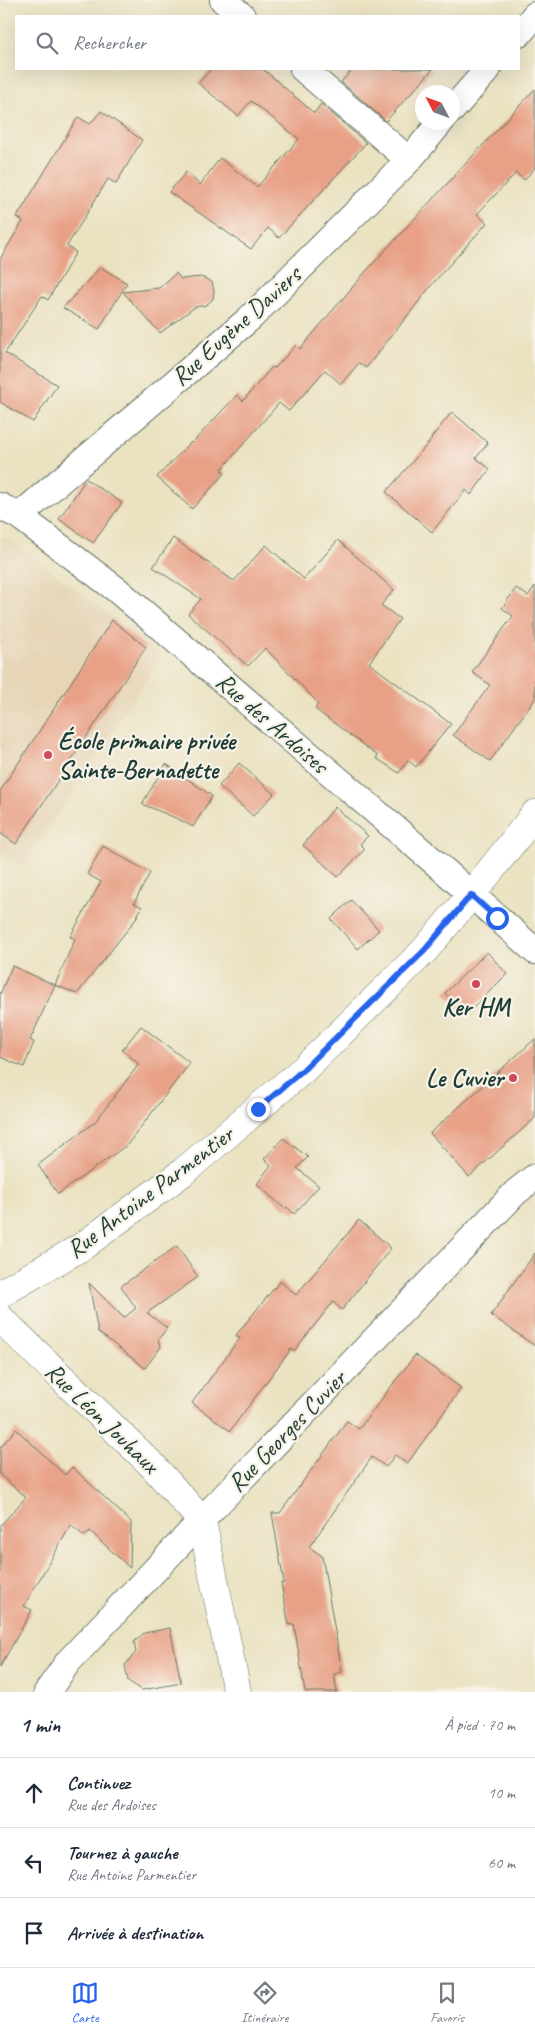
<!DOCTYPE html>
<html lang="fr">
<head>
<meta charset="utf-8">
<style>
	body { margin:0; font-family:Caveat,sans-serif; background:#f2f2f3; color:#1f2937 }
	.compass { position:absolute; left:415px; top:85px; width:45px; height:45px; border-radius:50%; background:#fff; box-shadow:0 5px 20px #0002; rotate:311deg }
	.stop { position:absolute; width:15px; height:15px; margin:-11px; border:4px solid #2563eb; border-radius:50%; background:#fff }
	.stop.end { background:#2563eb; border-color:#fff; box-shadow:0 1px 5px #0008 }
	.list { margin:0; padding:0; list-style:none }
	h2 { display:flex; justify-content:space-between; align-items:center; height:65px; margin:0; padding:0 20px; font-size:21px }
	h2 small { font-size:16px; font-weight:400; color:#747a83 }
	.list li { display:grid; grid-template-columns:32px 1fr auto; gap:15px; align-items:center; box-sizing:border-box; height:70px; padding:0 20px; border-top:1px solid #e0e1e3 }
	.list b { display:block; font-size:19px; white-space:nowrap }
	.list p { margin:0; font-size:16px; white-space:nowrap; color:#747a83 }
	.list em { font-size:16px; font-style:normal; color:#747a83 }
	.icon { flex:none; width:28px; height:28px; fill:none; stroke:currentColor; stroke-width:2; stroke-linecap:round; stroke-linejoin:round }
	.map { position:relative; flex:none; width:535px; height:1692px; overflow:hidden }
	.search { position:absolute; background:#fff; box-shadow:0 5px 20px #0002; left:15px; right:15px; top:15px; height:55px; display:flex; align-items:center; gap:12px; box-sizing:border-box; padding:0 18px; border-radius:0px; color:#747a83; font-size:19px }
	.sheet { height:275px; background:#fff }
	nav { display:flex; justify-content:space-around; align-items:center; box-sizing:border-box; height:70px; border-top:1px solid #e0e1e3; background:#fff; font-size:14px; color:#747a83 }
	nav a { display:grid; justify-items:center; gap:2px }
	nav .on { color:#2563eb }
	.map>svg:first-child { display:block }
</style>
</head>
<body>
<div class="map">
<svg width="535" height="1692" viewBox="0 0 535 1692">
	<rect width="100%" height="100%" fill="#f7f3e8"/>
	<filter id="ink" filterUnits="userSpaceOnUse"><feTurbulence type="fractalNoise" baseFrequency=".02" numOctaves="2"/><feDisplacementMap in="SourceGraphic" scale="10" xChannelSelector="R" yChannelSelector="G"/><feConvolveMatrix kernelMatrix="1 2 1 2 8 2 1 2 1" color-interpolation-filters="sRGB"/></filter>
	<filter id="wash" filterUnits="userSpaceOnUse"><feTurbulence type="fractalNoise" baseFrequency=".0096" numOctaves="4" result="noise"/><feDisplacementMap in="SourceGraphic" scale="20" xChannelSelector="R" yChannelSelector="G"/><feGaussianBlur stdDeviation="1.12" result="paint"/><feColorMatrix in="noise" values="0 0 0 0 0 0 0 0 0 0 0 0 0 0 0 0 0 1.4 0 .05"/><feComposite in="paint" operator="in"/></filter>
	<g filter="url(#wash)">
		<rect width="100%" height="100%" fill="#eae2c1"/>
		<path fill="#e6d5b7" d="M 0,536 L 12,541 L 162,655 L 24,866 L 0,854 Z"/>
		<g id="blocks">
			<path fill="#e8a187" d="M 211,69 L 263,69 L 314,113 L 321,104 L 366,143 L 279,238 L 268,228 L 251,249 L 169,192 L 186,172 L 200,185 L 220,158 L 257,187 L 299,139 L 251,101 L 238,116 L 198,83 Z
				M 353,69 L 433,69 L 386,121 L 341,82 Z
				M 535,89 L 535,168 L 524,180 L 516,173 L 477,214 L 487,223 L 435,281 L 366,368 L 359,363 L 341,384 L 325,370 L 289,411 L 279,403 L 221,470 L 225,473 L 192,509 L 157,477 L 191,442 L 192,443 L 237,395 L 243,401 L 272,367 L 275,368 L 296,345 L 300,349 L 367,270 Z
				M 101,111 L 142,140 L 116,184 L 108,179 L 67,246 L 76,252 L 48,300 L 42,296 L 5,353 L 57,385 L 33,422 L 0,402 L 0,259 L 23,221 L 17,217 L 78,117 L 90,124 Z
				M 100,267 L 127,283 L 99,329 L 63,308 Z
				M 176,273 L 181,279 L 201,277 L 212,282 L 214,291 L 213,299 L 206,305 L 195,307 L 160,333 L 123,292 L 159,288 Z
				M 452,412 L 488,443 L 476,458 L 490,469 L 471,495 L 466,490 L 432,532 L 386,492 L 432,439 L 431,438 Z
				M 86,479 L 122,503 L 93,543 L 59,519 Z
				M 173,538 L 234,581 L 266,545 L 304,579 L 338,540 L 394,590 L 381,605 L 400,619 L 369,663 L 451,724 L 416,767 L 408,760 L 399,773 L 376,758 L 378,756 L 315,709 L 318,703 L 265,648 L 248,666 L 188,614 L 201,599 L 153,567 Z
				M 535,586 L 535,699 L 490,761 L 453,735 L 490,685 L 472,672 L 513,616 L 502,608 L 516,588 L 528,596 Z
				M 112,620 L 146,647 L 16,844 L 0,833 L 0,791 Z
				M 239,763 L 274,794 L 253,816 L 219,786 Z
				M 166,764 L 212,796 L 193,827 L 178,819 L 142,804 Z
				M 335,807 L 368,836 L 360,844 L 365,849 L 338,877 L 303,845 Z
				M 103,846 L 150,873 L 134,903 L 142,907 L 135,920 L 77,994 L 55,985 L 75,939 L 70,937 L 101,882 L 87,874 Z
				M 351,900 L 379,930 L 358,949 L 331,919 Z
				M 487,952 L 507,974 L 466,1015 L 445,993 Z
				M 12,966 L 55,985 L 30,1040 L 34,1042 L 24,1067 L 0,1057 L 0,994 Z
				M 141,1026 L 190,1063 L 127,1145 L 58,1194 L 38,1165 L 95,1122 L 139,1064 L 122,1050 Z
				M 535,1039 L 535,1118 L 469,1177 L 430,1133 Z
				M 283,1138 L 308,1157 L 297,1168 L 319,1186 L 294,1214 L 287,1207 L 285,1209 L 257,1184 L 271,1165 L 264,1159 Z
				M 359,1220 L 391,1248 L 342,1310 L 333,1302 L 294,1351 L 291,1349 L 230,1431 L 192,1403 L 240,1338 L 236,1335 L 280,1281 L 296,1295 Z
				M 177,1246 L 198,1277 L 147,1313 L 167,1328 L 158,1340 L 161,1347 L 145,1368 L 98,1332 L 89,1283 L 124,1318 L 136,1308 L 121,1286 Z
				M 535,1253 L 535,1346 L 491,1315 Z
				M 415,1355 L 461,1388 L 407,1464 L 395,1455 L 386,1467 L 372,1457 L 309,1547 L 322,1556 L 342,1672 L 334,1674 L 337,1692 L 305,1692 L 294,1624 L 289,1625 L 281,1583 L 284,1583 L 272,1513 L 280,1513 L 347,1421 L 359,1429 Z
				M 16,1429 L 65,1475 L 72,1467 L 131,1522 L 130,1568 L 90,1531 L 84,1536 L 71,1525 L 24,1606 L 32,1610 L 0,1667 L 0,1526 L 26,1497 L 0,1475 L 0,1448 Z
				M 170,1628 L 181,1683 L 142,1690 L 128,1681 L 125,1665 L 136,1652 L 134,1642 L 144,1633 Z"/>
		</g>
	</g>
	<g filter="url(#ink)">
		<use href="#blocks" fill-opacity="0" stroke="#667765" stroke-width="1"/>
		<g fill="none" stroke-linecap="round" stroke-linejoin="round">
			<g stroke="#667765" stroke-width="28">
				<path id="minor" d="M 223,0 L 242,16
					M 519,34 L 535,15
					M 303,69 L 409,160
					M 452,110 L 488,69
					M 0,506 L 19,516 L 117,590 L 446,872 L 535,951
					M 19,516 L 249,319 L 409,160 L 441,122
					M 47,1692 L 68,1662 L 219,1502 L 516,1192 L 535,1177"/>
			</g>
			<g stroke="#667765" stroke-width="29">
				<path id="tertiary" d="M 0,1318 L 152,1465 L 202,1521 L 237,1692"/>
			</g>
			<g stroke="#667765" stroke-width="29">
				<path id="secondary" d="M 0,1294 L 83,1246 L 183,1172 L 304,1069 L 424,951 L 471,895 L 535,814"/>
			</g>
			<use href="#minor" stroke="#fff" stroke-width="26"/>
			<use href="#tertiary" stroke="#fff" stroke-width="28"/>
			<use href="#secondary" stroke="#fff" stroke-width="28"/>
		</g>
	</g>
	<g fill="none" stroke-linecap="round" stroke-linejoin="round" filter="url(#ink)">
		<path stroke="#2563eb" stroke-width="6" d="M 258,1109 L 304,1069 L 424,951 L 471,895 L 497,918"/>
	</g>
	<g fill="#d1495b" stroke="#f7f3e8" stroke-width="2">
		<circle cx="48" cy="755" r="5"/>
		<circle cx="476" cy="984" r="5"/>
		<circle cx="513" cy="1078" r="5"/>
	</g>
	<g text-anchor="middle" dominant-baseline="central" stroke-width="4.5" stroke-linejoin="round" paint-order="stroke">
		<g font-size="25" fill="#1f3d34" stroke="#f7f3e8">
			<text transform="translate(236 326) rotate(-42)">Rue Eugène Daviers</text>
			<text transform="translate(272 723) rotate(41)">Rue des Ardoises</text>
			<text transform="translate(150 1192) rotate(-37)">Rue Antoine Parmentier</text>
			<text transform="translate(102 1418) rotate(44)">Rue Léon Jouhaux</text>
			<text transform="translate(287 1431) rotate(-46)">Rue Georges Cuvier</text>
		</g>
		<g font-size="25" font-weight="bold" fill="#1f3d34" stroke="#f7f3e8" text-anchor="start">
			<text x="58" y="741">École primaire privée<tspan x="58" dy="29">Sainte-Bernadette</tspan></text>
			<text x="476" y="1007" text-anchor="middle">Ker HM</text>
			<text x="503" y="1078" text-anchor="end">Le Cuvier</text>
		</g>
	</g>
</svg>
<svg class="compass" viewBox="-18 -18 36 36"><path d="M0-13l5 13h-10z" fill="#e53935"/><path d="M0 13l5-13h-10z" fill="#747a83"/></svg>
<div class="stop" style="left:497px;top:918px"></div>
<div class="stop end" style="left:258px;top:1109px"></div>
<div class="search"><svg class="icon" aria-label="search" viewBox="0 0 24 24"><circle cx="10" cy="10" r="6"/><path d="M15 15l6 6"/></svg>Rechercher</div>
</div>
<section class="sheet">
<h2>1 min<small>À pied · 70 m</small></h2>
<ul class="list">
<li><svg class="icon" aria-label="ahead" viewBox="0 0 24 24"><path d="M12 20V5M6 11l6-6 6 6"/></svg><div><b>Continuez</b><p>Rue des Ardoises</p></div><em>10 m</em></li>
<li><svg class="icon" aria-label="left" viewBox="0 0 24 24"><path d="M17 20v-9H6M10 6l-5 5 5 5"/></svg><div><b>Tournez à gauche</b><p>Rue Antoine Parmentier</p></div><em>60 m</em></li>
<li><svg class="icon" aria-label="arrive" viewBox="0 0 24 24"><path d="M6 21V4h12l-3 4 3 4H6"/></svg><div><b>Arrivée à destination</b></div></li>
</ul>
</section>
<nav>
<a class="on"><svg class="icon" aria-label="map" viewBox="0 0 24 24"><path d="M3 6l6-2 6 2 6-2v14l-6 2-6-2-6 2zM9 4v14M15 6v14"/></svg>Carte</a>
<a><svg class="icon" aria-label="directions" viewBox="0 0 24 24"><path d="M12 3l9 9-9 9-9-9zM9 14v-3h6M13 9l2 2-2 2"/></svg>Itinéraire</a>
<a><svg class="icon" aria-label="saved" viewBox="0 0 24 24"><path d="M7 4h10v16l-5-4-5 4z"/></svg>Favoris</a>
</nav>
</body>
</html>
